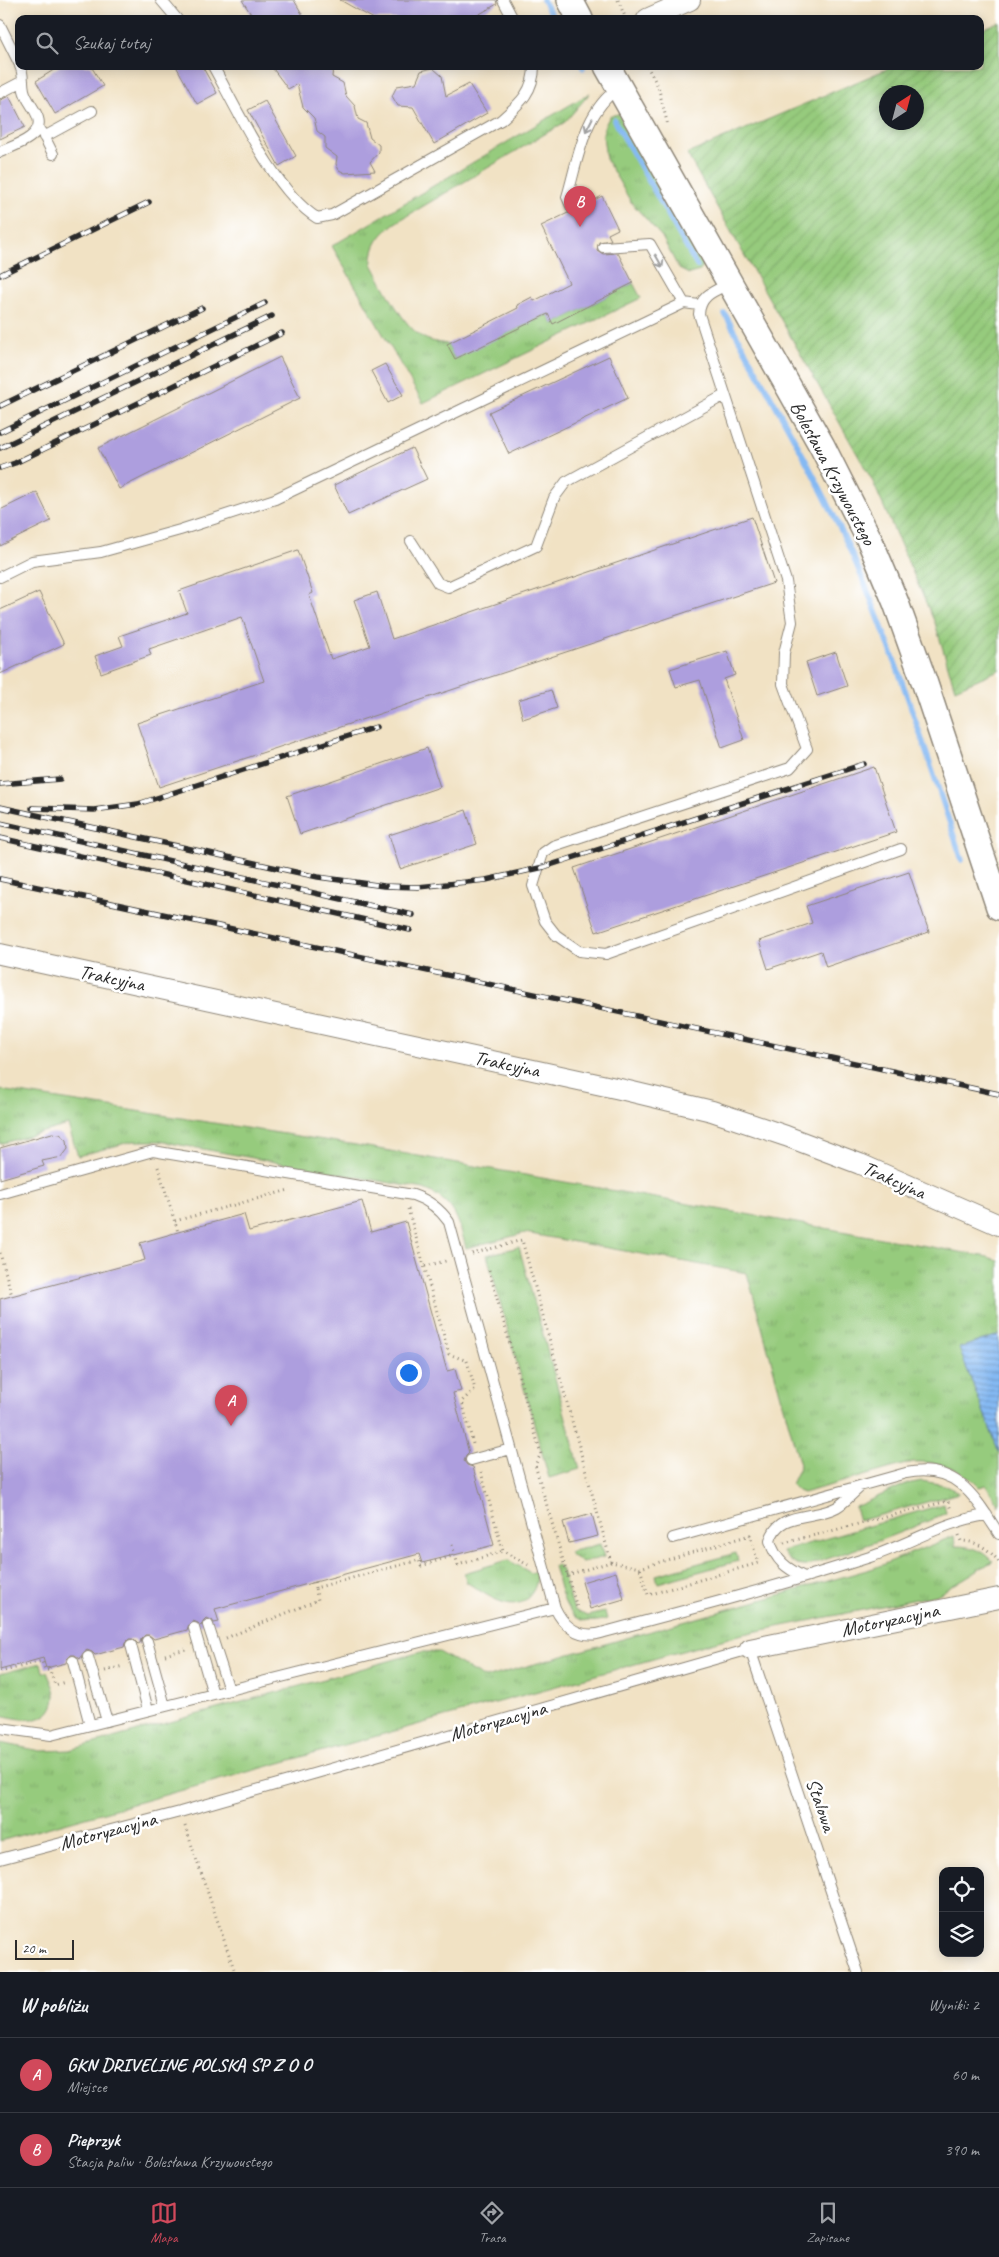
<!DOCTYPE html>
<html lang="pl">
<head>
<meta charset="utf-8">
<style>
	body { margin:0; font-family:Caveat,sans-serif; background:#242831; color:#f1f3f6 }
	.controls { position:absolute; right:15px; bottom:15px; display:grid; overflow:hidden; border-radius:10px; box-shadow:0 2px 12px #0003 }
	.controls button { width:45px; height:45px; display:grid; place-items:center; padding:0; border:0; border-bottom:1px solid #363941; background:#171b24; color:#f1f3f6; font:25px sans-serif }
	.compass { position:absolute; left:879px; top:85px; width:45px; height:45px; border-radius:50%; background:#171b24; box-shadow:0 2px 12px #0003; rotate:36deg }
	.scale { position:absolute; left:15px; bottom:12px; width:59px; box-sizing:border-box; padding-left:5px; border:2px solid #2b2b2b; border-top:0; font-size:14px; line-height:18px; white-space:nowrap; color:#2b2b2b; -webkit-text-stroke:4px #fff; paint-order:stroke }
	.you { position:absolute; left:408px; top:1372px; width:18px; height:18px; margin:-12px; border:4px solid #fff; border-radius:50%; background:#1a73e8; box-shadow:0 0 0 8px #1a73e833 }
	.badge { display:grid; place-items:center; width:32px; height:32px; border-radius:50%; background:#d1495b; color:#fff; font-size:16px; font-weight:700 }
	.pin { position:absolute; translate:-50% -41px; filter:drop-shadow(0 1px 2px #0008) }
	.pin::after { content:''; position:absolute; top:26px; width:18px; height:15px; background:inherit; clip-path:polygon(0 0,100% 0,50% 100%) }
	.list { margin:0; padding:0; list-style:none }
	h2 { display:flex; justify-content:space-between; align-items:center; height:65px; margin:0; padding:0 20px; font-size:21px }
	h2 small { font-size:16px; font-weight:400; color:#9ea1a6 }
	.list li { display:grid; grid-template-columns:32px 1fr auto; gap:15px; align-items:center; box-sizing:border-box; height:75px; padding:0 20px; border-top:1px solid #363941 }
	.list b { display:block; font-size:19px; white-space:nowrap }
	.list p { margin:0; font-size:16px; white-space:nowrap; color:#9ea1a6 }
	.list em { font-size:16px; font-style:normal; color:#9ea1a6 }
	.icon { flex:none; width:28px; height:28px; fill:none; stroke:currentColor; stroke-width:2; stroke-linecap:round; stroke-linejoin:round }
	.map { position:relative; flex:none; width:999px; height:1972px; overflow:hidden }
	.search { position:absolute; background:#171b24; box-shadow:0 2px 12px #0003; left:15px; right:15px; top:15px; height:55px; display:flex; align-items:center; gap:12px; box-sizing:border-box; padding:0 18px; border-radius:10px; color:#9ea1a6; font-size:19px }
	.sheet { height:215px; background:#171b24 }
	nav { display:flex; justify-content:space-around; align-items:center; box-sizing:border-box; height:70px; border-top:1px solid #363941; background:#171b24; font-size:14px; color:#9ea1a6 }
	nav a { display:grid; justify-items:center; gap:2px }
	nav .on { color:#d1495b }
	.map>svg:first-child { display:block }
</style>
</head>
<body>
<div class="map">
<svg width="999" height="1972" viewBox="0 0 999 1972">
	<defs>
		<pattern id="grass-tufts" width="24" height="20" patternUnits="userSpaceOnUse" patternTransform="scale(1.25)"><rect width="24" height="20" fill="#96cb7d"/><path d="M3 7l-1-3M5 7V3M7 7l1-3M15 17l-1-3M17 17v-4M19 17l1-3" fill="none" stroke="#81ae6c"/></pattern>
		<pattern id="garden-furrows" width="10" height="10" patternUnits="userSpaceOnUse" patternTransform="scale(1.25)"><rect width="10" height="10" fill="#96cb7d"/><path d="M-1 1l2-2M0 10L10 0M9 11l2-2" fill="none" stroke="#81ae6c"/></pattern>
		<pattern id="water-rules" width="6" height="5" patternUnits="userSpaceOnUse" patternTransform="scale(1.25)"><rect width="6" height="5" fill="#85b9f3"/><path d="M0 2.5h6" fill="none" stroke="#6d97c5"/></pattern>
	</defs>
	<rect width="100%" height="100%" fill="#fff"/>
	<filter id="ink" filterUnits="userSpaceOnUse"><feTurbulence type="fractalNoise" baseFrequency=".02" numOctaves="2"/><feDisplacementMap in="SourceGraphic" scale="10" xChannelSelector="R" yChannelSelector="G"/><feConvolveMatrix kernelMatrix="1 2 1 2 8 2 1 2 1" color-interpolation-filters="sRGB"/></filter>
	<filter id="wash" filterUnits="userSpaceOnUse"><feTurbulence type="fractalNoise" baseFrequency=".0096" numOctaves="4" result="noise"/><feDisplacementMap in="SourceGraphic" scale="20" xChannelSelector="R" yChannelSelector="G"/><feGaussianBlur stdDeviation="1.12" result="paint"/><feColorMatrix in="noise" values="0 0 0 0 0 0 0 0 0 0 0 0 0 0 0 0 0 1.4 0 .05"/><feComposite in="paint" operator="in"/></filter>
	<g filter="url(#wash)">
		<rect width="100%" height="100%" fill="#f1e2c4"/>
		<path fill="url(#grass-tufts)" stroke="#607b54" d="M 590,93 L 565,122 L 395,223 C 381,234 371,245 372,264 C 383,284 400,320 418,334 C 426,341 436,342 447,344 L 455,358 L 548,314 L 553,324 L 633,283 L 641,298 L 423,403 L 332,246 Z
			M 622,113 L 705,262 L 700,271 L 689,274 L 679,269 L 662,237 L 631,202 L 606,159 L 603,135 L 604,127 L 610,116 Z
			M 0,1090 L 356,1145 L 988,1257 L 999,1261 L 999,1335 L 959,1348 L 999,1452 L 999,1506 L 986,1485 L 979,1487 C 962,1468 938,1461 913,1462 L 803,1493 L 798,1491 L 791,1484 L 800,1465 L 747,1273 L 525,1233 L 466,1248 C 458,1218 455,1202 424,1189 L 159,1141 L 133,1141 L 78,1156 L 68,1125 L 0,1144 Z
			M 519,1247 L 580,1469 L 549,1478 L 487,1255 Z
			M 922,1481 L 945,1485 L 959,1493 L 859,1521 L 855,1507 L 906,1484 Z
			M 944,1504 L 946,1513 C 900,1534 854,1550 806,1566 C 796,1567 786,1560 783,1551 Z
			M 954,1536 L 955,1546 C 970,1546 982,1549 993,1561 L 937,1595 L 743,1634 L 0,1841 L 0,1743 L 41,1751 L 70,1750 L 421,1652 L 439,1652 L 485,1678 L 874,1568 Z
			M 600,1544 L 604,1557 L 582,1563 L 570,1554 L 569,1552 Z
			M 736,1553 L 738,1561 L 658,1583 L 656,1575 Z
			M 508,1560 L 531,1573 L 536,1571 C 538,1579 536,1587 531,1594 C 514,1618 483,1592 466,1582 L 464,1573 Z
			M 558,1565 L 561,1568 L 574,1610 L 587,1616 L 605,1612 L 607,1619 C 565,1631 563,1597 554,1566 Z
			M 41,1663 L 43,1672 L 47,1672 C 50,1680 56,1690 55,1698 C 51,1728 19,1719 0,1715 L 0,1674 Z"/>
		<path fill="url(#garden-furrows)" stroke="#607b54" fill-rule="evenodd" d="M 999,22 L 999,670 L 955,689 L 935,623 L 872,480 L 687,154 L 894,66 L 980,66 L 980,30 ZM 886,92 L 916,92 L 916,122 L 886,122 Z"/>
		<path fill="url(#water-rules)" stroke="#58728f" d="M 999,1335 L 999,1452 L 959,1348 Z"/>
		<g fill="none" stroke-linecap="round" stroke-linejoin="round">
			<path stroke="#85b9f3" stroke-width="5.5" d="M 543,0 L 554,19
				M 582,66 L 583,68
				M 614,120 L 697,266
				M 725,314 C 766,389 810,463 846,541 C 893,644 926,753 962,860"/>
		</g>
		<g id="blocks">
			<path fill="#ad9ede" d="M 242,0 L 294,0 L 305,19 L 254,19 Z
				M 340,0 L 496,0 L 497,4 L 471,19 L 374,19 Z
				M 60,66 L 91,66 L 103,86 L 55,114 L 36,81 Z
				M 176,66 L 202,66 L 217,93 L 197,104 Z
				M 271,66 L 333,66 L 332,77 L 343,83 L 346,96 L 355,106 L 358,119 L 366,123 L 370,138 L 379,145 L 379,152 L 370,162 L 375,171 L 345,173 L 339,170 L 336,164 L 337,157 L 325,148 L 325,137 L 317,131 L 314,118 L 303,107 L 297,84 L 288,89 Z
				M 433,68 L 442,76 L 446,96 L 469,84 L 487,113 L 434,144 L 413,107 L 398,106 L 392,96 L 397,86 L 416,83 L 421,71 Z
				M 9,96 L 25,127 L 0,139 L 0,100 Z
				M 265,101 L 296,156 L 279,166 L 248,110 Z
				M 602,196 L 618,229 L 608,234 L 611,240 L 599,242 L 597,250 L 603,254 L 618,253 L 633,283 L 553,324 L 548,314 L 455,359 L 447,344 L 518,308 L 517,305 L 532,297 L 534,301 L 569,283 L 541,226 L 568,213 L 575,214 L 579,208 Z
				M 609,356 L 628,398 L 509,454 L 489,412 Z
				M 280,357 L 300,398 L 119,489 L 98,448 Z
				M 385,364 L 403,395 L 388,403 L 371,371 Z
				M 412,448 L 427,479 L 348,515 L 334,485 Z
				M 37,492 L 51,521 L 0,546 L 0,510 Z
				M 752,517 L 774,583 L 159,787 L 137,723 L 264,681 L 242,617 L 149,649 L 151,655 L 101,673 L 95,656 L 123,646 L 119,636 L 187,613 L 179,591 L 298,550 L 313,593 L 309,595 L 331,659 L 370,646 L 354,600 L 377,592 L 392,639 Z
				M 39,592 L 64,644 L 0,674 L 0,610 Z
				M 727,651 L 735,675 L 724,679 L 744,740 L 722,748 L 700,680 L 676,687 L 670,669 Z
				M 836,652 L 847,686 L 817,696 L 806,662 Z
				M 551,690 L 557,708 L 523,719 L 518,700 Z
				M 427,748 L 440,787 L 300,834 L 287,796 Z
				M 874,767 L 896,832 L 596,932 L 574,868 Z
				M 466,810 L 477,844 L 400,869 L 389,835 Z
				M 909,872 L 929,932 L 826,967 L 821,951 L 768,969 L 759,941 L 812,923 L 806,906 Z
				M 52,1133 L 60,1134 L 67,1140 L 68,1149 L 62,1157 L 42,1161 L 44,1166 L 0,1179 L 0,1148 Z
				M 362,1201 L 371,1232 L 406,1222 L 447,1371 L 455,1369 L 461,1391 L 453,1393 L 469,1453 L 466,1456 L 464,1461 L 467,1465 L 473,1467 L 494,1545 L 422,1563 L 419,1554 L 215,1609 L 219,1622 L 214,1623 L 212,1620 L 206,1618 L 203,1621 L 201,1626 L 198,1623 L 193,1621 L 189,1624 L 187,1630 L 154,1639 L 149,1635 L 145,1635 L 141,1639 L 140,1643 L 138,1644 L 133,1639 L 129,1639 L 125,1643 L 124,1647 L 95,1655 L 92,1652 L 87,1650 L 83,1653 L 80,1659 L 75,1655 L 71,1655 L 67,1659 L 66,1663 L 46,1668 L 43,1658 L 0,1670 L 0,1299 L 145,1260 L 140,1243 L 178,1232 L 244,1214 L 249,1231 Z
				M 592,1514 L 598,1536 L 569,1543 L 563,1522 Z
				M 616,1572 L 624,1599 L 590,1609 L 582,1582 Z"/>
		</g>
	</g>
	<g filter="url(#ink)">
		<use href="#blocks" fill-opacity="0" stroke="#8e8678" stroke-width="1"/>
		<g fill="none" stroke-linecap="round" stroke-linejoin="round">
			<g stroke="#8e8678" stroke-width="12">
				<path id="service" d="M 161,0 L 177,19
					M 503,0 L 513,19
					M 0,25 L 19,63
					M 213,66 C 238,111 275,192 317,218 L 332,215 L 501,120 C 519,104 534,92 534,66
					M 0,93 L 23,81
					M 42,132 L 53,154
					M 44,137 L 92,111
					M 0,152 C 13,146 44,137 38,118 C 35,108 26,100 24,90 C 22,81 24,74 20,66
					M 572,208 L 567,197 C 578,160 584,110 619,88
					M 603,247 L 650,244 L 684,303
					M 729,284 C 714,291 700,295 699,314 L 786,581 L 792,622 L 784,653 L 783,684 L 807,749 L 790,768 L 553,846 L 543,853 L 533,886 L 545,921 L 556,935 L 579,951 L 606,954 L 901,849
					M 411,541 L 438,583 L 448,587 L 536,546 L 554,498 L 566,482 L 725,395
					M 0,577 L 32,561 L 101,552 L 180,530 L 275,499 L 684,303 L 699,305
					M 0,1194 L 153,1151 L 413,1195 C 428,1200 440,1209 449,1222 L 555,1608 C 563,1625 577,1637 597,1634 C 688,1610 780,1586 870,1557 C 909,1544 945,1521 987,1515
					M 471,1460 L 511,1449
					M 673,1538 L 906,1473 C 957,1463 975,1497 999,1534
					M 804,1577 C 786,1568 776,1561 770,1541 C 778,1510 814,1520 837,1507 C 844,1503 851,1495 858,1489
					M 208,1625 L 229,1690
					M 194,1628 L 213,1694
					M 147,1641 L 165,1706
					M 131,1645 L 148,1710
					M 88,1657 L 107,1721
					M 73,1661 L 90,1725
					M 0,1728 L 51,1735 L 555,1608
					M 0,1859 L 180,1812 L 750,1649 L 858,1972"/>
			</g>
			<g stroke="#8e8678" stroke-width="22">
				<path id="minor" d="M 647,19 L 690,0
					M 0,954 L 620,1089 L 712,1111 L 786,1136 L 860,1164 L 999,1225
					M 750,1649 L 999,1598"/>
			</g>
			<g stroke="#8e8678" stroke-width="28">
				<path id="tertiary" d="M 570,0 L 580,19
					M 607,66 L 822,446 L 870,541 L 896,603 L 924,681 L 999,907"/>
			</g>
			<path stroke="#8e8678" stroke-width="3" stroke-dasharray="1 4" stroke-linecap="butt" d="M 618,0 L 626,19
				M 647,66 L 658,86 L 668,126
				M 158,1167 L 178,1232
				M 408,1209 L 449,1354 L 467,1361 L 475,1389 L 462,1401 L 473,1444
				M 175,1221 L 289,1190
				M 0,1253 L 12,1296
				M 472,1254 L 522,1240 L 611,1562 L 640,1568 L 750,1535 L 758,1563 L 648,1595 L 640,1568
				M 425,1266 L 446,1261
				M 489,1270 L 541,1454 L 535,1465 L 577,1608
				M 481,1472 L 503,1551 L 528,1565
				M 959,1535 L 961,1541 C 977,1541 989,1549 999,1562
				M 784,1543 L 948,1501 L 951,1510
				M 452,1545 L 458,1565 L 503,1551
				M 567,1575 L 611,1562
				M 314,1582 L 315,1588 L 419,1560 L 421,1566 L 455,1555
				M 226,1638 L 318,1600 L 315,1588
				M 165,1655 L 186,1649
				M 49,1668 L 55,1685 L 65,1682
				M 105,1671 L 123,1666
				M 0,1672 L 42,1661 L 45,1670 L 50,1670
				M 185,1826 L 235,1972"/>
			<use href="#service" stroke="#fff" stroke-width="10"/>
			<use href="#minor" stroke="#fff" stroke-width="20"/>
			<use href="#tertiary" stroke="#fff" stroke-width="25"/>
			<g stroke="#2b2b2b" stroke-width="5.5">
				<path id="rail" d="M 0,275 L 149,202
					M 0,406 L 202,308
					M 0,432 L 265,303
					M 0,448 L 272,316
					M 0,468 L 15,463 L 282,333
					M 0,784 L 60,779
					M 0,807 L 318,877 L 384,886 L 418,887 L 486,880 L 544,867 L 864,764
					M 32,808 L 94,810 L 138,804 L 376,727
					M 0,823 L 413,915
					M 0,838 L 410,930
					M 0,879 L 999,1094"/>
			</g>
			<use href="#rail" stroke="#fff" stroke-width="4" stroke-dasharray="11" stroke-linecap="butt"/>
		</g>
		<defs><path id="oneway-shaft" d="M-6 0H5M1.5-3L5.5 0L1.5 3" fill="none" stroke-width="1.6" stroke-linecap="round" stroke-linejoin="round" transform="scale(1.25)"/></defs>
		<g stroke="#a0a0a0">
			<use href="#oneway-shaft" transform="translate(589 125) rotate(117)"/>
			<use href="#oneway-shaft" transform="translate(659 261) rotate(60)"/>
		</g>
	</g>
	<g text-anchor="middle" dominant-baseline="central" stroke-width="5" stroke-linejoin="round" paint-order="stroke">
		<g font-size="20" fill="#2b2b2b" stroke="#fff">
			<text transform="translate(833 473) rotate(62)">Bolesława Krzywoustego</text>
			<text transform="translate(112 978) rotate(12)">Trakcyjna</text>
			<text transform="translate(507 1064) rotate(12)">Trakcyjna</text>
			<text transform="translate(894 1180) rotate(24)">Trakcyjna</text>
			<text transform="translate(890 1620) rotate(-12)">Motoryzacyjna</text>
			<text transform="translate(498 1721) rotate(-16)">Motoryzacyjna</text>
			<text transform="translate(821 1805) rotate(71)">Stalowa</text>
			<text transform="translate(108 1831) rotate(-15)">Motoryzacyjna</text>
		</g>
	</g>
</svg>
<div class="controls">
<button><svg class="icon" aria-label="locate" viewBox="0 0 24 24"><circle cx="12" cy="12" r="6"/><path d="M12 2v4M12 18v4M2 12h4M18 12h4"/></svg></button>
<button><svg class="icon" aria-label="layers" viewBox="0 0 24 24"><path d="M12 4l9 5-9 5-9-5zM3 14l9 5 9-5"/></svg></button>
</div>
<svg class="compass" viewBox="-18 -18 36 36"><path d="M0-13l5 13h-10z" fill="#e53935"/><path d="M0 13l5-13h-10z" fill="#9ea1a6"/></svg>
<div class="scale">20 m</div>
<div class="you"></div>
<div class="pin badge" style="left:231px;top:1426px">A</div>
<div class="pin badge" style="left:580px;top:227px">B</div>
<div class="search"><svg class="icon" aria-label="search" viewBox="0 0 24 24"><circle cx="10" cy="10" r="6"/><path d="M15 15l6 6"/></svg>Szukaj tutaj</div>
</div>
<section class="sheet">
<h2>W pobliżu<small>Wyniki: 2</small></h2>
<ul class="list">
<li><span class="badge">A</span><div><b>GKN DRIVELINE POLSKA SP Z O O</b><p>Miejsce</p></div><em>60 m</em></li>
<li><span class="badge">B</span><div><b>Pieprzyk</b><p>Stacja paliw · Bolesława Krzywoustego</p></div><em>390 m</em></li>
</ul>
</section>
<nav>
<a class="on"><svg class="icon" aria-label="map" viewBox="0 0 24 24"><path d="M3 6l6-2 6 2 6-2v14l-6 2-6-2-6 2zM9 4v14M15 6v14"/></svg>Mapa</a>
<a><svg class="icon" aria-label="directions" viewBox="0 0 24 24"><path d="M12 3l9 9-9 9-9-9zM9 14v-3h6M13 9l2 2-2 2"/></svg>Trasa</a>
<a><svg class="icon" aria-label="saved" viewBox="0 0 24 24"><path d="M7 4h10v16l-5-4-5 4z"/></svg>Zapisane</a>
</nav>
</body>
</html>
